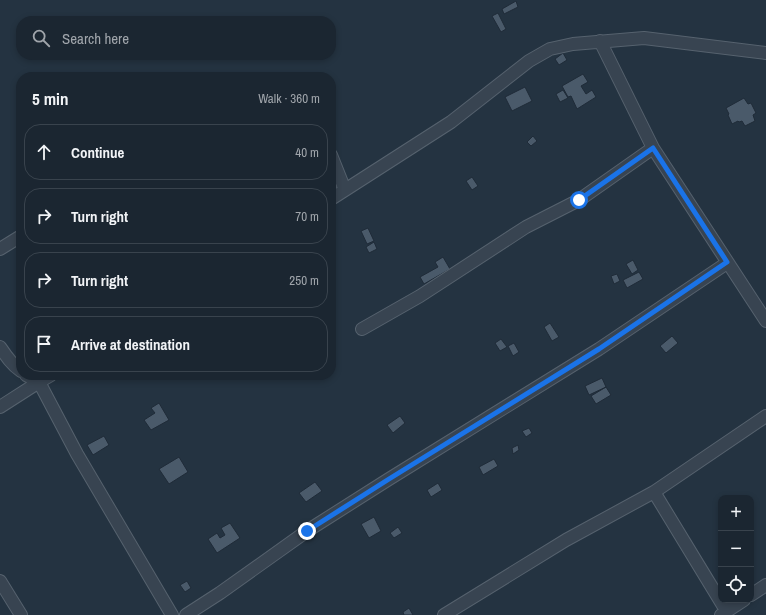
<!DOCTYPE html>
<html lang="en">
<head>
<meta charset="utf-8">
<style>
	body { margin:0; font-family:"Archivo Narrow",sans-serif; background:#28323d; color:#f1f3f6 }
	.controls { position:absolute; right:12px; bottom:12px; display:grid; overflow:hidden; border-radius:8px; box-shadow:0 2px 6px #0003 }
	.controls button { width:36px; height:36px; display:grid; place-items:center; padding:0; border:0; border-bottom:1px solid #39434d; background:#1b2631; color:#f1f3f6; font:20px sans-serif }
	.stop { position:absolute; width:12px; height:12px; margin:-9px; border:3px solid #1a73e8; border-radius:50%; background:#fff }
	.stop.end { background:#1a73e8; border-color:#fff; box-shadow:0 1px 4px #0008 }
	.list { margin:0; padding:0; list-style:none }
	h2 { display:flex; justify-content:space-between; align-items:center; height:52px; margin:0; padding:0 16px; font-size:17px }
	h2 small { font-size:13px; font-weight:400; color:#a0a5ab }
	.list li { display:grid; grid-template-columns:26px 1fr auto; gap:12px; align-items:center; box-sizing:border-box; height:56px; margin:0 8px 8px; padding:0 8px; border:1px solid #39434d; border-radius:16px }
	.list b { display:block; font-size:15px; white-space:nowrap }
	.list em { font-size:13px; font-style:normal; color:#a0a5ab }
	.icon { flex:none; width:22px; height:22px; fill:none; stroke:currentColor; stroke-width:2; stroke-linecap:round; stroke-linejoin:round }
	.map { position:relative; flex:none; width:766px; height:615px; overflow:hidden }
	.search { position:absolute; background:#1b2631; box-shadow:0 2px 6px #0003; left:16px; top:16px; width:320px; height:44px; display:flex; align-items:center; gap:10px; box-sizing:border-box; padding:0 14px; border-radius:16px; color:#a0a5ab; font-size:15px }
	.panel { position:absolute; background:#1b2631; box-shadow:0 2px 6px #0003; left:16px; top:72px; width:320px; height:308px; border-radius:16px }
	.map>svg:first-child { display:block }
</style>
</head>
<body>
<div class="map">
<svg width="766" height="615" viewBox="0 0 766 615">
	<rect width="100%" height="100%" fill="#243341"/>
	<path fill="#4a5a6a" stroke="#1f2b38" d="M 516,1 L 518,7 L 504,14 L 502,9 Z
		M 498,13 L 506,29 L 501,32 L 492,16 Z
		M 563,53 L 567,60 L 559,65 L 555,59 Z
		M 583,74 L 588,82 L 581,86 L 586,94 L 592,90 L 596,97 L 577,109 L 571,96 L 568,97 L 562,86 Z
		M 525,87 L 532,101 L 512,111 L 505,97 Z
		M 563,90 L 568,98 L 560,102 L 556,94 Z
		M 744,98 L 748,104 L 751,103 L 756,113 L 753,115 L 755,121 L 745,126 L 742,121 L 739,122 L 738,121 L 732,124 L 728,115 L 729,114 L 726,108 Z
		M 533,136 L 537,141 L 531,146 L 527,142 Z
		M 472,177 L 478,186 L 472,190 L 466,181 Z
		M 368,228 L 374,241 L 367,244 L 361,231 Z
		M 374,242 L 377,249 L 369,253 L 366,247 Z
		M 443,257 L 450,269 L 424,284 L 420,277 L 438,267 L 435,262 Z
		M 633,260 L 638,270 L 632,274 L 626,264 Z
		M 639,272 L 643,279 L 627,288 L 623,280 Z
		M 617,274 L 620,281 L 614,284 L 611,276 Z
		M 550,323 L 559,337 L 552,341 L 544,327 Z
		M 672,336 L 678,343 L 666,353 L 660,346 Z
		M 501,339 L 507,347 L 500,351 L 495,343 Z
		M 514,343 L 519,352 L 513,356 L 508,346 Z
		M 602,378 L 606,387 L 589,395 L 585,386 Z
		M 606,387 L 611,395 L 596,404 L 591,396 Z
		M 159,403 L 169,420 L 151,430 L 144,420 L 155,413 L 151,408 Z
		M 400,416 L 405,423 L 393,433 L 387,425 Z
		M 529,428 L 532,433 L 526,437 L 522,431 Z
		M 104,436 L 109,445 L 93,455 L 87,445 Z
		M 518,445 L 519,450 L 513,454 L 512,448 Z
		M 179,457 L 188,472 L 169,484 L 159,469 Z
		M 494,459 L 498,466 L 483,475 L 479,467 Z
		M 315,482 L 322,491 L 306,502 L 299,493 Z
		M 438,483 L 442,490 L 431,497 L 427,490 Z
		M 374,517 L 381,531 L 369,538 L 361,524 Z
		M 230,523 L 240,538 L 217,553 L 208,539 L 217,533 L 220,538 L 225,535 L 221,528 Z
		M 398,527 L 402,533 L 394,538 L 390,533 Z
		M 187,581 L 191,588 L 185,592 L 180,585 Z
		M 409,608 L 413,615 L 404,615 L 403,612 Z"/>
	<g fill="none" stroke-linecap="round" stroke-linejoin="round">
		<g stroke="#56626e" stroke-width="14">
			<path id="street" d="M 600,41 L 653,148 L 766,321
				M 331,155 L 345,190
				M 331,199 L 451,122 L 529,61 L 550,49 L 573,44 L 644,38 L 766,53
				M 0,249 L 21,236
				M 362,329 L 420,296 L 526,227 L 579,200 L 653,148
				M 0,347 C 6,356 12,365 21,371
				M 26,375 L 39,382 L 77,454 L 172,615
				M 0,407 L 39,382 L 51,375
				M 654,492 L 727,612
				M 0,581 L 21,615
				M 751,595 L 766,585
				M 186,615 L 220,593 L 307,531 L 389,479 L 599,349 L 727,263
				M 444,615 L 566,540 L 654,492 L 766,416
				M 721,615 L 744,600"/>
		</g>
		<use href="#street" stroke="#384451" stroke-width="12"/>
	</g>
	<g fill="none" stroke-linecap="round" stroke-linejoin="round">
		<path stroke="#1a73e8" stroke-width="5" d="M 307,531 L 389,479 L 599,349 L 727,262 L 653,148 L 579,200"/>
	</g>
</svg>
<div class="controls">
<button>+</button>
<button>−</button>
<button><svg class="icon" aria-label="locate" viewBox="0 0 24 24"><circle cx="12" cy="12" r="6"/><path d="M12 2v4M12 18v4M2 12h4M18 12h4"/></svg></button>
</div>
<div class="stop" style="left:579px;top:200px"></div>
<div class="stop end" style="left:307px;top:531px"></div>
<div class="search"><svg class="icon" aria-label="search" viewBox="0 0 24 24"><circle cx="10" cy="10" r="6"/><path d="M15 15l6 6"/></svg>Search here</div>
<section class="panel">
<h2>5 min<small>Walk · 360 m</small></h2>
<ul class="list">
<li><svg class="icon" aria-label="ahead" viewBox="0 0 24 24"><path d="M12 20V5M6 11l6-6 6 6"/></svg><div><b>Continue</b></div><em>40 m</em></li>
<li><svg class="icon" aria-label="right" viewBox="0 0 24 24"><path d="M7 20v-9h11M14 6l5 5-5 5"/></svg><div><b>Turn right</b></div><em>70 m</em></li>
<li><svg class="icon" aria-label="right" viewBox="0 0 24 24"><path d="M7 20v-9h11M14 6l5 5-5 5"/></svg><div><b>Turn right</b></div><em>250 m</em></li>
<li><svg class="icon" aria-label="arrive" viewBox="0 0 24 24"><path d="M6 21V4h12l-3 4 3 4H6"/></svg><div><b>Arrive at destination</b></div></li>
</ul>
</section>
</div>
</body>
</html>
